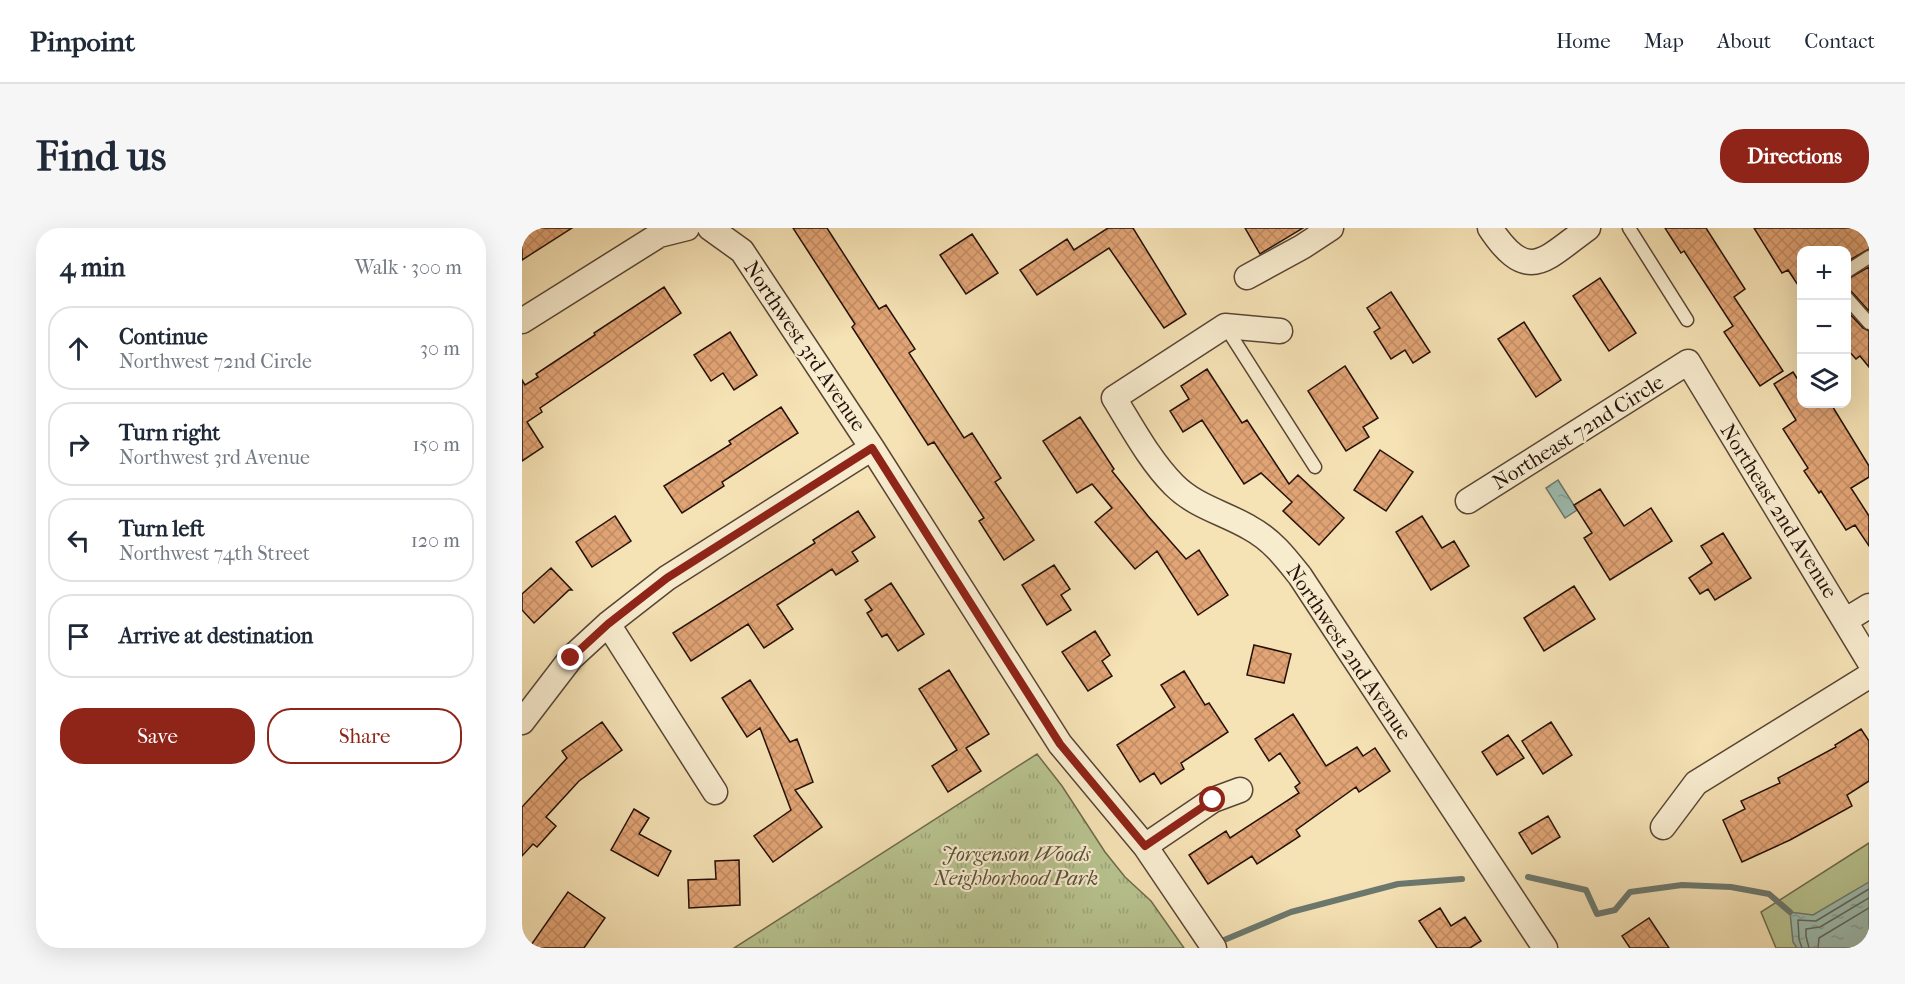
<!DOCTYPE html>
<html lang="en">
<head>
<meta charset="utf-8">
<style>
	body { margin:0; font-family:"IM FELL French Canon",serif; background:#f6f6f7; color:#1f2937 }
	.controls { position:absolute; right:18px; top:18px; display:grid; overflow:hidden; border-radius:12px; box-shadow:0 6px 24px #0002 }
	.controls button { width:54px; height:54px; display:grid; place-items:center; padding:0; border:0; border-bottom:2px solid #e0e1e3; background:#fff; color:#1f2937; font:30px sans-serif }
	.stop { position:absolute; width:18px; height:18px; margin:-14px; border:4px solid #8f2418; border-radius:50%; background:#fff }
	.stop.end { background:#8f2418; border-color:#fff; box-shadow:0 2px 6px #0008 }
	.list { margin:0; padding:0; list-style:none }
	h2 { display:flex; justify-content:space-between; align-items:center; height:78px; margin:0; padding:0 24px; font-size:26px }
	h2 small { font-size:20px; font-weight:400; color:#747a83 }
	.list li { display:grid; grid-template-columns:39px 1fr auto; gap:18px; align-items:center; box-sizing:border-box; height:84px; margin:0 12px 12px; padding:0 12px; border:2px solid #e0e1e3; border-radius:24px }
	.list b { display:block; font-size:22px; white-space:nowrap }
	.list p { margin:0; font-size:20px; white-space:nowrap; color:#747a83 }
	.list em { font-size:20px; font-style:normal; color:#747a83 }
	.actions { display:flex; gap:12px; padding:18px 24px }
	.actions a { flex:1; padding:14px 0; border:2px solid #8f2418; border-radius:24px; text-align:center; font-size:21px; color:#8f2418 }
	.actions .main { background:#8f2418; color:#fff }
	.icon { flex:none; width:33px; height:33px; fill:none; stroke:currentColor; stroke-width:2; stroke-linecap:round; stroke-linejoin:round }
	.map { position:relative; flex:none; width:1347px; height:720px; overflow:hidden; border-radius:24px }
	header { display:flex; align-items:center; gap:36px; box-sizing:border-box; height:84px; padding:0 30px; background:#fff; border-bottom:2px solid #e0e1e3 }
	header strong { font-size:28px }
	nav { display:flex; gap:33px; margin-inline-start:auto; font-size:21px }
	.intro { display:flex; align-items:center; justify-content:space-between; box-sizing:border-box; height:144px; padding:0 36px }
	h1 { margin:0; font-size:42px }
	.button { padding:15px 27px; border-radius:24px; background:#8f2418; color:#fff; font-size:21px; font-weight:700 }
	main { display:flex; gap:36px; padding:0 36px }
	aside { flex:1; background:#fff; border-radius:24px; box-shadow:0 6px 24px #0002 }
	.map>svg:first-child { display:block }
</style>
</head>
<body>
<header>
<strong>Pinpoint</strong>
<nav><a>Home</a><a>Map</a><a>About</a><a>Contact</a></nav>
</header>
<div class="intro"><h1>Find us</h1><a class="button">Directions</a></div>
<main>
<aside>
<h2>4 min<small>Walk · 300 m</small></h2>
<ul class="list">
<li><svg class="icon" aria-label="ahead" viewBox="0 0 24 24"><path d="M12 20V5M6 11l6-6 6 6"/></svg><div><b>Continue</b><p>Northwest 72nd Circle</p></div><em>30 m</em></li>
<li><svg class="icon" aria-label="right" viewBox="0 0 24 24"><path d="M7 20v-9h11M14 6l5 5-5 5"/></svg><div><b>Turn right</b><p>Northwest 3rd Avenue</p></div><em>150 m</em></li>
<li><svg class="icon" aria-label="left" viewBox="0 0 24 24"><path d="M17 20v-9H6M10 6l-5 5 5 5"/></svg><div><b>Turn left</b><p>Northwest 74th Street</p></div><em>120 m</em></li>
<li><svg class="icon" aria-label="arrive" viewBox="0 0 24 24"><path d="M6 21V4h12l-3 4 3 4H6"/></svg><div><b>Arrive at destination</b></div></li>
</ul>
<div class="actions"><a class="main">Save</a><a>Share</a></div>
</aside>
<div class="map">
<svg width="1347" height="720" viewBox="0 0 1347 720">
	<defs>
		<pattern id="park-tufts" width="24" height="20" patternUnits="userSpaceOnUse" patternTransform="scale(1.5)"><rect width="24" height="20" fill="#b8c490"/><path d="M3 7l-1-3M5 7V3M7 7l1-3M15 17l-1-3M17 17v-4M19 17l1-3" fill="none" stroke="#9ea77b"/></pattern>
		<pattern id="water-ripples" width="26" height="14" patternUnits="userSpaceOnUse" patternTransform="scale(1.5)"><rect width="26" height="14" fill="#9cbdb1"/><path d="M2 4q2-2 4 0t4 0M15 11q2-2 4 0t4 0" fill="none" stroke="#86a197"/></pattern>
		<pattern id="building-cross-hatch" width="8" height="8" patternUnits="userSpaceOnUse" patternTransform="scale(1.5)"><rect width="8" height="8" fill="#e1a475"/><path d="M0 0l8 8M0 8l8-8" fill="none" stroke="#c18c64"/></pattern>
	</defs>
	<rect width="100%" height="100%" fill="#f5e2b5"/>
	<filter id="stains"><feTurbulence type="fractalNoise" baseFrequency=".00333" numOctaves="4"/><feColorMatrix values="0 0 0 0 .2 0 0 0 0 .09 0 0 0 0 .02 0 0 0 .5 -.17"/></filter>
	<radialGradient id="worn" r=".72"><stop offset=".6" stop-color="#630" stop-opacity="0"/><stop offset="1" stop-color="#630" stop-opacity=".3"/></radialGradient>
	<path fill="#b8c490" stroke="#6e6a4c" stroke-width="1.5" d="M 1347,615 L 1347,720 L 1254,720 L 1239,684 Z"/>
	<path fill="url(#park-tufts)" stroke="#6e6a4c" stroke-width="1.5" d="M 515,526 L 540,558 L 583,624 L 603,649 L 629,673 L 662,720 L 212,720 Z"/>
	<path fill="url(#water-ripples)" stroke="#6c786e" stroke-width="1.5" d="M 1036,252 L 1055,282 L 1043,290 L 1024,260 Z
		M 1347,654 L 1347,720 L 1275,720 L 1271,714 L 1268,684 L 1291,687 Z"/>
	<g fill="none" stroke-linecap="round" stroke-linejoin="round">
		<path stroke="#60675d" stroke-width="1.5" d="M 1280,720 L 1277,711 L 1276,692 L 1294,693 L 1347,661
			M 1287,720 L 1284,708 L 1284,701 L 1298,699 L 1347,670
			M 1296,720 L 1297,710 L 1347,680"/>
		<path stroke="#6c786e" stroke-width="6" d="M 1006,649 L 1064,662 L 1075,686 L 1093,682 L 1108,664 L 1160,657 L 1209,659 L 1247,666 L 1268,684
			M 695,715 L 769,684 L 876,656 L 940,651"/>
	</g>
	<path fill="url(#building-cross-hatch)" stroke="#251109" stroke-width="1.5" d="M 0,0 L 50,0 L 0,32 Z
		M 271,0 L 305,0 L 357,81 L 364,77 L 393,121 L 387,125 L 442,210 L 450,205 L 479,250 L 473,254 L 512,312 L 482,332 L 457,293 L 462,290 L 412,214 L 406,217 L 330,99 L 333,96 Z
		M 586,0 L 611,0 L 664,86 L 642,100 L 587,20 L 515,67 L 498,42 L 545,11 L 552,22 Z
		M 723,0 L 781,0 L 738,26 Z
		M 1143,0 L 1184,0 L 1223,61 L 1212,69 L 1261,143 L 1238,158 L 1202,104 L 1211,98 L 1162,23 L 1159,25 Z
		M 1232,0 L 1347,0 L 1347,21 L 1324,34 L 1324,22 L 1280,22 L 1280,63 L 1266,42 L 1260,45 Z
		M 450,6 L 476,45 L 444,66 L 418,27 Z
		M 1347,39 L 1347,83 L 1330,64 L 1324,61 L 1324,52 Z
		M 1078,50 L 1114,105 L 1087,123 L 1051,68 Z
		M 142,59 L 159,85 L 18,180 L 20,184 L 5,194 L 21,219 L 0,233 L 0,152 L 3,157 L 16,149 L 14,146 L 73,107 L 72,105 Z
		M 869,64 L 908,124 L 891,135 L 883,122 L 869,131 L 852,104 L 858,100 L 845,80 Z
		M 1324,82 L 1341,100 L 1347,103 L 1347,139 L 1338,128 L 1334,131 L 1324,120 Z
		M 1002,94 L 1039,152 L 1014,169 L 976,111 Z
		M 208,104 L 235,147 L 212,162 L 201,145 L 189,153 L 172,127 Z
		M 823,138 L 856,190 L 841,199 L 847,209 L 824,223 L 786,163 Z
		M 685,141 L 720,195 L 725,192 L 767,256 L 776,247 L 822,290 L 797,317 L 761,283 L 770,274 L 739,245 L 722,256 L 680,192 L 661,204 L 648,183 L 667,171 L 659,158 Z
		M 1271,144 L 1280,158 L 1280,176 L 1309,176 L 1347,238 L 1347,249 L 1329,260 L 1347,288 L 1347,318 L 1333,297 L 1324,302 L 1299,263 L 1297,265 L 1282,243 L 1286,240 L 1261,201 L 1274,192 L 1252,156 Z
		M 259,179 L 276,205 L 200,254 L 202,258 L 160,285 L 142,258 L 209,216 L 207,213 Z
		M 558,189 L 592,241 L 590,243 L 626,288 L 664,331 L 677,322 L 706,367 L 676,387 L 635,323 L 613,341 L 573,294 L 590,280 L 570,256 L 555,265 L 521,213 Z
		M 858,222 L 891,244 L 864,283 L 832,262 Z
		M 1078,261 L 1102,298 L 1129,280 L 1150,313 L 1088,352 L 1062,310 L 1070,305 L 1052,277 Z
		M 336,283 L 353,309 L 330,324 L 336,333 L 314,347 L 310,341 L 255,377 L 271,401 L 242,420 L 226,396 L 169,433 L 151,405 L 293,315 L 291,312 Z
		M 93,288 L 109,313 L 70,339 L 54,314 Z
		M 900,288 L 920,320 L 932,313 L 947,338 L 909,362 L 874,304 Z
		M 1201,305 L 1229,350 L 1193,372 L 1186,361 L 1178,366 L 1167,350 L 1190,335 L 1179,318 Z
		M 532,337 L 548,361 L 539,367 L 549,382 L 525,397 L 500,357 Z
		M 29,340 L 50,362 L 47,362 L 12,395 L 0,382 L 0,366 Z
		M 369,355 L 402,406 L 376,423 L 365,406 L 360,409 L 345,385 L 350,382 L 343,372 Z
		M 1052,358 L 1073,391 L 1022,423 L 1002,390 Z
		M 573,403 L 588,427 L 580,433 L 590,448 L 566,463 L 540,424 Z
		M 732,417 L 769,426 L 762,455 L 725,447 Z
		M 427,442 L 467,506 L 444,520 L 459,543 L 426,564 L 410,538 L 435,522 L 397,461 Z
		M 662,443 L 683,477 L 687,475 L 706,504 L 659,535 L 662,541 L 639,556 L 632,545 L 618,554 L 595,517 L 653,479 L 639,457 Z
		M 228,452 L 268,514 L 275,511 L 291,554 L 273,562 L 300,599 L 251,634 L 232,608 L 269,582 L 238,500 L 225,509 L 200,470 Z
		M 771,486 L 804,538 L 835,519 L 841,528 L 853,520 L 868,543 L 837,564 L 834,559 L 774,602 L 778,608 L 735,636 L 730,628 L 686,656 L 667,627 L 704,603 L 708,610 L 777,565 L 773,559 L 778,555 L 758,525 L 747,533 L 733,511 Z
		M 80,494 L 100,522 L 57,553 L 24,589 L 34,598 L 15,619 L 11,616 L 0,628 L 0,579 L 45,530 L 40,523 Z
		M 1029,494 L 1050,527 L 1021,546 L 1000,513 Z
		M 1339,501 L 1347,513 L 1347,553 L 1325,567 L 1330,578 L 1268,612 L 1220,634 L 1201,592 L 1223,581 L 1219,573 L 1258,555 L 1256,550 L 1314,519 L 1313,517 Z
		M 986,507 L 1002,530 L 975,547 L 960,524 Z
		M 112,581 L 127,590 L 117,606 L 149,623 L 136,648 L 89,622 Z
		M 1026,588 L 1038,609 L 1010,626 L 997,605 Z
		M 217,632 L 218,677 L 167,680 L 166,652 L 194,651 L 193,633 Z
		M 46,664 L 83,690 L 62,720 L 7,720 Z
		M 918,680 L 929,698 L 943,689 L 959,713 L 948,720 L 915,720 L 897,693 Z
		M 1127,690 L 1147,720 L 1108,720 L 1100,708 Z"/>
	<g fill="none" stroke-linecap="round" stroke-linejoin="round">
		<g stroke="#594534" stroke-width="15">
			<path id="lane" d="M 1107,0 L 1165,92
				M 1324,44 L 1347,29
				M 1324,69 L 1347,95
				M 703,98 L 793,239"/>
		</g>
		<g stroke="#594534" stroke-width="27">
			<path id="street" d="M 188,0 L 220,23 L 350,220 L 538,516 L 623,618 L 692,720
				M 968,0 C 1006,57 1022,32 1066,0
				M 725,49 L 780,19 L 809,0
				M 0,93 L 137,7 L 165,0
				M 758,103 L 703,98 L 592,170 C 610,199 628,233 652,257 C 674,279 703,285 728,300 C 750,312 763,329 778,348 L 1023,720
				M 946,273 L 1166,134 L 1347,433
				M 1324,392 L 1347,378
				M 86,396 L 193,564
				M 0,494 L 49,430 L 86,396 L 145,350 L 350,220
				M 1141,599 L 1174,555 L 1347,448
				M 623,618 L 691,572 L 718,562"/>
		</g>
		<use href="#lane" stroke="#f8eccf" stroke-width="12"/>
		<use href="#street" stroke="#f8eccf" stroke-width="24"/>
	</g>
	<g fill="none" stroke-linecap="round" stroke-linejoin="round">
		<path stroke="#8f2418" stroke-width="8" d="M 49,430 L 86,396 L 145,350 L 350,220 L 538,516 L 623,618 L 691,572"/>
	</g>
	<g text-anchor="middle" dominant-baseline="central" stroke-width="4.5" stroke-linejoin="round" paint-order="stroke">
		<g font-size="21" fill="#251109" stroke="#f8eccf">
			<text transform="translate(283 118) rotate(56)">Northwest 3rd Avenue</text>
			<text transform="translate(1056 204) rotate(-32)">Northeast 72nd Circle</text>
			<text transform="translate(1257 283) rotate(58)">Northeast 2nd Avenue</text>
			<text transform="translate(827 424) rotate(56)">Northwest 2nd Avenue</text>
		</g>
		<g font-size="21" font-style="italic" fill="#585038" stroke="#f8eccf">
			<text x="494" y="626">Jorgenson Woods<tspan x="494" dy="24">Neighborhood Park</tspan></text>
		</g>
	</g>
	<rect width="100%" height="100%" filter="url(#stains)"/>
	<rect width="100%" height="100%" fill="url(#worn)"/>
</svg>
<div class="controls">
<button>+</button>
<button>−</button>
<button><svg class="icon" aria-label="layers" viewBox="0 0 24 24"><path d="M12 4l9 5-9 5-9-5zM3 14l9 5 9-5"/></svg></button>
</div>
<div class="stop" style="left:691px;top:572px"></div>
<div class="stop end" style="left:49px;top:430px"></div>
</div>
</main>
</body>
</html>
